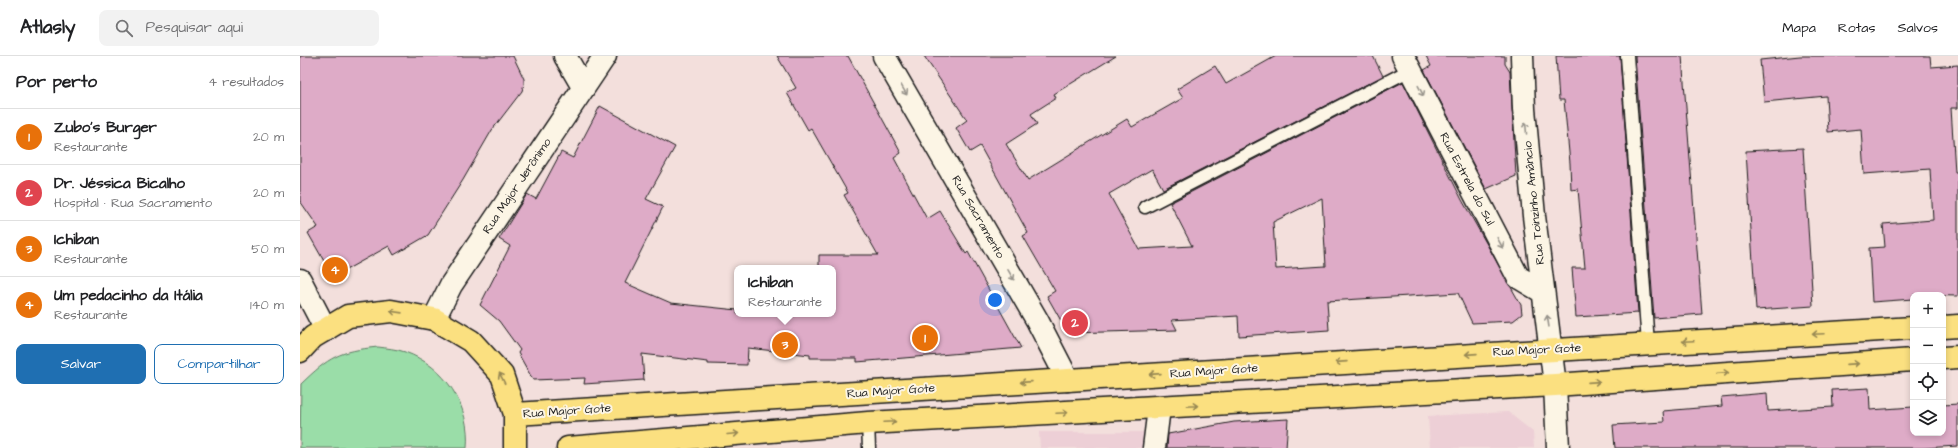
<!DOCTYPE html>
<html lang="pt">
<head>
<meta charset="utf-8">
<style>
	body { margin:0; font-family:"Architects Daughter",sans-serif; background:#f2f2f2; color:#202124 }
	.controls { position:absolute; right:12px; bottom:12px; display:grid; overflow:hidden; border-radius:8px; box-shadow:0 2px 6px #0003 }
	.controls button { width:36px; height:36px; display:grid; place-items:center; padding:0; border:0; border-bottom:1px solid #e0e0e0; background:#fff; color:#202124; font:20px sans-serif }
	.you { position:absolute; left:695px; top:244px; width:14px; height:14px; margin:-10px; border:3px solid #fff; border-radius:50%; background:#1a73e8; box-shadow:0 0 0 6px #1a73e833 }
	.badge { display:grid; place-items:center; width:26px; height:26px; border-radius:50%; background:#1f6fb2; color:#fff; font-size:13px; font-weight:700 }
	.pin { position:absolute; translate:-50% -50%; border:2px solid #fff; box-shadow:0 1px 4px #0006 }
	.popup { position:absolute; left:434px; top:209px; width:102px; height:52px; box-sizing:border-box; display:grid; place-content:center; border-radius:8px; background:#fff; filter:drop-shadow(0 1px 3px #0005); font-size:13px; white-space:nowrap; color:#757577 }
	.popup b { font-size:15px; color:#202124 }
	.popup::after { content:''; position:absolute; left:50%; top:100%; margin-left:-8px; border:8px solid transparent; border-top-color:#fff }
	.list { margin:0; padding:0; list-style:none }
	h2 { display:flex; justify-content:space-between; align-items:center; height:52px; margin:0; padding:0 16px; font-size:17px }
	h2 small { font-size:13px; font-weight:400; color:#757577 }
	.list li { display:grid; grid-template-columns:26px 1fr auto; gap:12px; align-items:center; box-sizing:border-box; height:56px; padding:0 16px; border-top:1px solid #e0e0e0 }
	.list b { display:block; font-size:15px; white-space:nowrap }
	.list p { margin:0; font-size:13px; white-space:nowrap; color:#757577 }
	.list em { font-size:13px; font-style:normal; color:#757577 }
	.actions { display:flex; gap:8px; padding:12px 16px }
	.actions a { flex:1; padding:9px 0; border:1px solid #1f6fb2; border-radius:8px; text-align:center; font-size:14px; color:#1f6fb2 }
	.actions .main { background:#1f6fb2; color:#fff }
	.icon { flex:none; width:22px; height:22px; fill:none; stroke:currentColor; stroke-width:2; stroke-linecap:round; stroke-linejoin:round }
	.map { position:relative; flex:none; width:1658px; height:392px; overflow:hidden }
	header { display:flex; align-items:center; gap:24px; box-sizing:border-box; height:56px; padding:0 20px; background:#fff; border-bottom:1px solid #e0e0e0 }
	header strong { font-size:19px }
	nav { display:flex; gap:22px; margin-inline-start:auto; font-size:14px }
	.search { width:280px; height:36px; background:#f2f2f2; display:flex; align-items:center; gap:10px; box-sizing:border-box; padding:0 14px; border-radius:8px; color:#757577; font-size:15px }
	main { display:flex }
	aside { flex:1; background:#fff }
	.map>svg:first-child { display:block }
</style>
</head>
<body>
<header>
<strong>Atlasly</strong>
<div class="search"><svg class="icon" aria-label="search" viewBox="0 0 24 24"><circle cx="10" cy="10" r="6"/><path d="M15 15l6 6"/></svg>Pesquisar aqui</div>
<nav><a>Mapa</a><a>Rotas</a><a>Salvos</a></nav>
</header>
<main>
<aside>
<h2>Por perto<small>4 resultados</small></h2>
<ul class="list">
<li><span class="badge" style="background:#e8710a">1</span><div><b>Zubo's Burger</b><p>Restaurante</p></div><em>20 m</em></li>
<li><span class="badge" style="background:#e0444e">2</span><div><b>Dr. Jéssica Bicalho</b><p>Hospital · Rua Sacramento</p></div><em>20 m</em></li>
<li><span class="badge" style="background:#e8710a">3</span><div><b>Ichiban</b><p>Restaurante</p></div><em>50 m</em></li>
<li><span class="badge" style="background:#e8710a">4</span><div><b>Um pedacinho da Itália</b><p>Restaurante</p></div><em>140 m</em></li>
</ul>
<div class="actions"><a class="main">Salvar</a><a>Compartilhar</a></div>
</aside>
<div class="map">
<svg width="1658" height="392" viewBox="0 0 1658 392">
	<rect width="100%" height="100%" fill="#f3dfdc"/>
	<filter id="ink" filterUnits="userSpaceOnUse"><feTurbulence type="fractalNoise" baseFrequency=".025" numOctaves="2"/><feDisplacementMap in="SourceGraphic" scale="8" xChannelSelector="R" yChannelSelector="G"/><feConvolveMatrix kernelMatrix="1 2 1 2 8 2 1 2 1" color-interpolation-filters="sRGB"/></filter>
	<g filter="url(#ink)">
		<path fill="#edcfd6" d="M 1208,356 L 1233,376 L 1234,392 L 1130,392 L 1128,360 Z
			M 739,376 L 848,376 L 846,392 L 740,392 Z"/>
		<path fill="#9adda8" stroke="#5b7c62" d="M 78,291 C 86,292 97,293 105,296 C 145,310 171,350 167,392 L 0,392 L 1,328 C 29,301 39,295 78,291 Z"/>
		<path fill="#deabc7" stroke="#1c1c1c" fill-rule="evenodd" d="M 0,0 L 213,0 L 224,23 L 224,28 L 222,35 L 192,74 L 163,124 L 128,179 L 94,199 L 89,190 L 33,221 L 8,177 L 18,171 L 0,145 Z
			M 477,0 L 548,0 L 601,97 L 594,102 L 627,163 L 640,155 L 666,198 L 668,196 L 721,292 L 557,306 L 557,302 L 510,302 L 510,299 L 448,292 L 447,309 L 408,308 L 408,306 L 342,298 L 344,324 L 284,328 L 285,322 L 233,324 L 218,297 L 220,294 L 199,265 L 180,249 L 210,190 L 199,183 L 227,138 L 236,143 L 261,96 L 273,102 L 300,50 L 375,91 L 346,143 L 363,151 L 325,227 L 371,247 L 437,254 L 437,258 L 533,258 L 533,212 L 519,212 L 519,199 L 578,199 L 544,139 L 548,137 L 511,72 L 508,74 L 487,37 L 496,32 Z
			M 624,0 L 816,0 L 754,38 L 756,42 L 731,58 L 737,68 L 706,88 L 728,124 L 827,63 L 832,71 L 883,42 L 877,33 L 915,10 L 926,28 L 976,0 L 1073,0 L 1083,20 L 863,133 L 852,113 L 809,138 L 839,193 L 892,190 L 870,147 L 1103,26 L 1162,144 L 1221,249 L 1222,258 L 1213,265 L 1172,267 L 1158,237 L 1027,245 L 1029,274 L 939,280 L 938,260 L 872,264 L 877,274 L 768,277 L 747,240 L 755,235 L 723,180 L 728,177 L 680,90 L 670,96 L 656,72 L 667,64 ZM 1022,142 L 1026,210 L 976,213 L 973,166 Z
			M 1126,0 L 1205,0 L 1205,8 L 1210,16 L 1216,120 L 1186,133 L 1124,14 L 1131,10 Z
			M 1256,0 L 1320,0 L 1338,257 L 1276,261 L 1272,212 L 1285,212 L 1278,133 L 1271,134 L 1270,107 L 1264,44 L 1259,44 Z
			M 1335,0 L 1382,0 L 1402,258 L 1354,262 Z
			M 1500,0 L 1630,0 L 1631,11 L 1658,9 L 1658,52 L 1651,52 L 1655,116 L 1658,116 L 1658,240 L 1613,239 L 1613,243 L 1572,246 L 1569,192 L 1585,191 L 1583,168 L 1633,164 L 1630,113 L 1564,118 L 1561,73 L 1528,76 L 1526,40 L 1464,46 L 1460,4 Z
			M 1503,92 L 1513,250 L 1456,254 L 1446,95 Z
			M 1569,332 L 1570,354 L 1613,351 L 1613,377 L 1643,377 L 1643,349 L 1658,348 L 1658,390 L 1623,392 L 1315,392 L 1313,369 L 1364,366 L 1363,355 L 1422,350 L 1421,341 L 1467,337 L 1468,355 L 1533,351 L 1532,334 Z
			M 988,363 L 986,392 L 867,392 L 868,378 L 934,366 Z"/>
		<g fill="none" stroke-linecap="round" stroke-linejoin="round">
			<g stroke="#1c1c1c" stroke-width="15">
				<path id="lane" d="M 1327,0 L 1348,288
					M 845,151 L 1110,14
					M 568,367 L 569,392"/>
			</g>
			<g stroke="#1c1c1c" stroke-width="25">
				<path id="street" d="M 265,0 L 283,31
					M 584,0 L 737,264 L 768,324
					M 1103,0 L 1218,221 L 1243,236
					M 1222,0 L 1224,53 L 1234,160 L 1255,329
					M 0,224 L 26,274
					M 134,263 L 151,229 L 305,0
					M 854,392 L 859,352"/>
			</g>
			<g stroke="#1c1c1c" stroke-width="25">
				<path id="secondary" d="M 1255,329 L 1258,392"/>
			</g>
			<g stroke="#1c1c1c" stroke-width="25">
				<path id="primary" d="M 1643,271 L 1658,270
					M 0,295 L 13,281 L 48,260 L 91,255 L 134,263 L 171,285 L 202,319 L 215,358 L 215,392
					M 1643,302 L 1658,301
					M 215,358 L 1613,272
					M 268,392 L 568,367 L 1255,329 L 1613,304"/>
			</g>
			<use href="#lane" stroke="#fcf5e5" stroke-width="12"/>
			<use href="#street" stroke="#fcf5e5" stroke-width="22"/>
			<use href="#secondary" stroke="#fcf5e5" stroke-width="22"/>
			<use href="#primary" stroke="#fbe080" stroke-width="22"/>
		</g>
		<defs><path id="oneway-shaft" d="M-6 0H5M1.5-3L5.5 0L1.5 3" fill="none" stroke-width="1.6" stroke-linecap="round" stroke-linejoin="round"/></defs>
		<g stroke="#97938b">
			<use href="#oneway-shaft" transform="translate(604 34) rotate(60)"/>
			<use href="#oneway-shaft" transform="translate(1121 35) rotate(62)"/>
			<use href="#oneway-shaft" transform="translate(1226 72) rotate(-95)"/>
			<use href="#oneway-shaft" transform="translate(1200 187) rotate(62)"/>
			<use href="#oneway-shaft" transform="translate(711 219) rotate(60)"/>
			<use href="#oneway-shaft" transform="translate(1248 265) rotate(-99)"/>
		</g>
		<g stroke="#978853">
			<use href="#oneway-shaft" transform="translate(96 256) rotate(-172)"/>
			<use href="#oneway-shaft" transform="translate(1518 278) rotate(177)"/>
			<use href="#oneway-shaft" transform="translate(1388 285) rotate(177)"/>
			<use href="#oneway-shaft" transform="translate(1171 298) rotate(176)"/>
			<use href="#oneway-shaft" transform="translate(1041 306) rotate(176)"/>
			<use href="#oneway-shaft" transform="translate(1553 308) rotate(-4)"/>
			<use href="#oneway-shaft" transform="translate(1423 317) rotate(-4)"/>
			<use href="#oneway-shaft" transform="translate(855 318) rotate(176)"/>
			<use href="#oneway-shaft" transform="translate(202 322) rotate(-117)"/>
			<use href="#oneway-shaft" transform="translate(726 326) rotate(176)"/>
			<use href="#oneway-shaft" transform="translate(1294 326) rotate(-4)"/>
			<use href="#oneway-shaft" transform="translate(892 350) rotate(-3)"/>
			<use href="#oneway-shaft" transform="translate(762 357) rotate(-3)"/>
			<use href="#oneway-shaft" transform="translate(590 366) rotate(-3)"/>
			<use href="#oneway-shaft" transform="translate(433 378) rotate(-5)"/>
		</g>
	</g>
	<g text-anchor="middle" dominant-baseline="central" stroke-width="4" stroke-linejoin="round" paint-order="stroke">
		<g font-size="12" fill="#1c1c1c" stroke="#fcf5e5">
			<text transform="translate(1167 123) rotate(62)">Rua Estrela do Sul</text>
			<text transform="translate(217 130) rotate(-56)">Rua Major Jerônimo</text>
			<text transform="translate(1234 147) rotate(-96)">Rua Toinzinho Amâncio</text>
			<text transform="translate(678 161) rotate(60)">Rua Sacramento</text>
			<text transform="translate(1237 294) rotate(-3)">Rua Major Gote</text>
			<text transform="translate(914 315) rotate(-4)">Rua Major Gote</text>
			<text transform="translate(591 335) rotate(-4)">Rua Major Gote</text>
			<text transform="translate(267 355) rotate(-4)">Rua Major Gote</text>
		</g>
	</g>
</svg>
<div class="controls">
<button>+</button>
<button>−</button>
<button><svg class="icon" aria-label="locate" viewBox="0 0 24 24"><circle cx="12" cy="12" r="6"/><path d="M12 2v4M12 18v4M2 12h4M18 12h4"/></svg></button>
<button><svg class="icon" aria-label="layers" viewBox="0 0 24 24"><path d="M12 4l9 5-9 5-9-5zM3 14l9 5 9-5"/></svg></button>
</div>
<div class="you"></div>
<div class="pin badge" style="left:625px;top:282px;background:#e8710a">1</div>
<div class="pin badge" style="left:775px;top:267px;background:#e0444e">2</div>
<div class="pin badge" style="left:485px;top:289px;background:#e8710a">3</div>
<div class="popup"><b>Ichiban</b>Restaurante</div>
<div class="pin badge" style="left:35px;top:214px;background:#e8710a">4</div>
</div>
</main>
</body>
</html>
